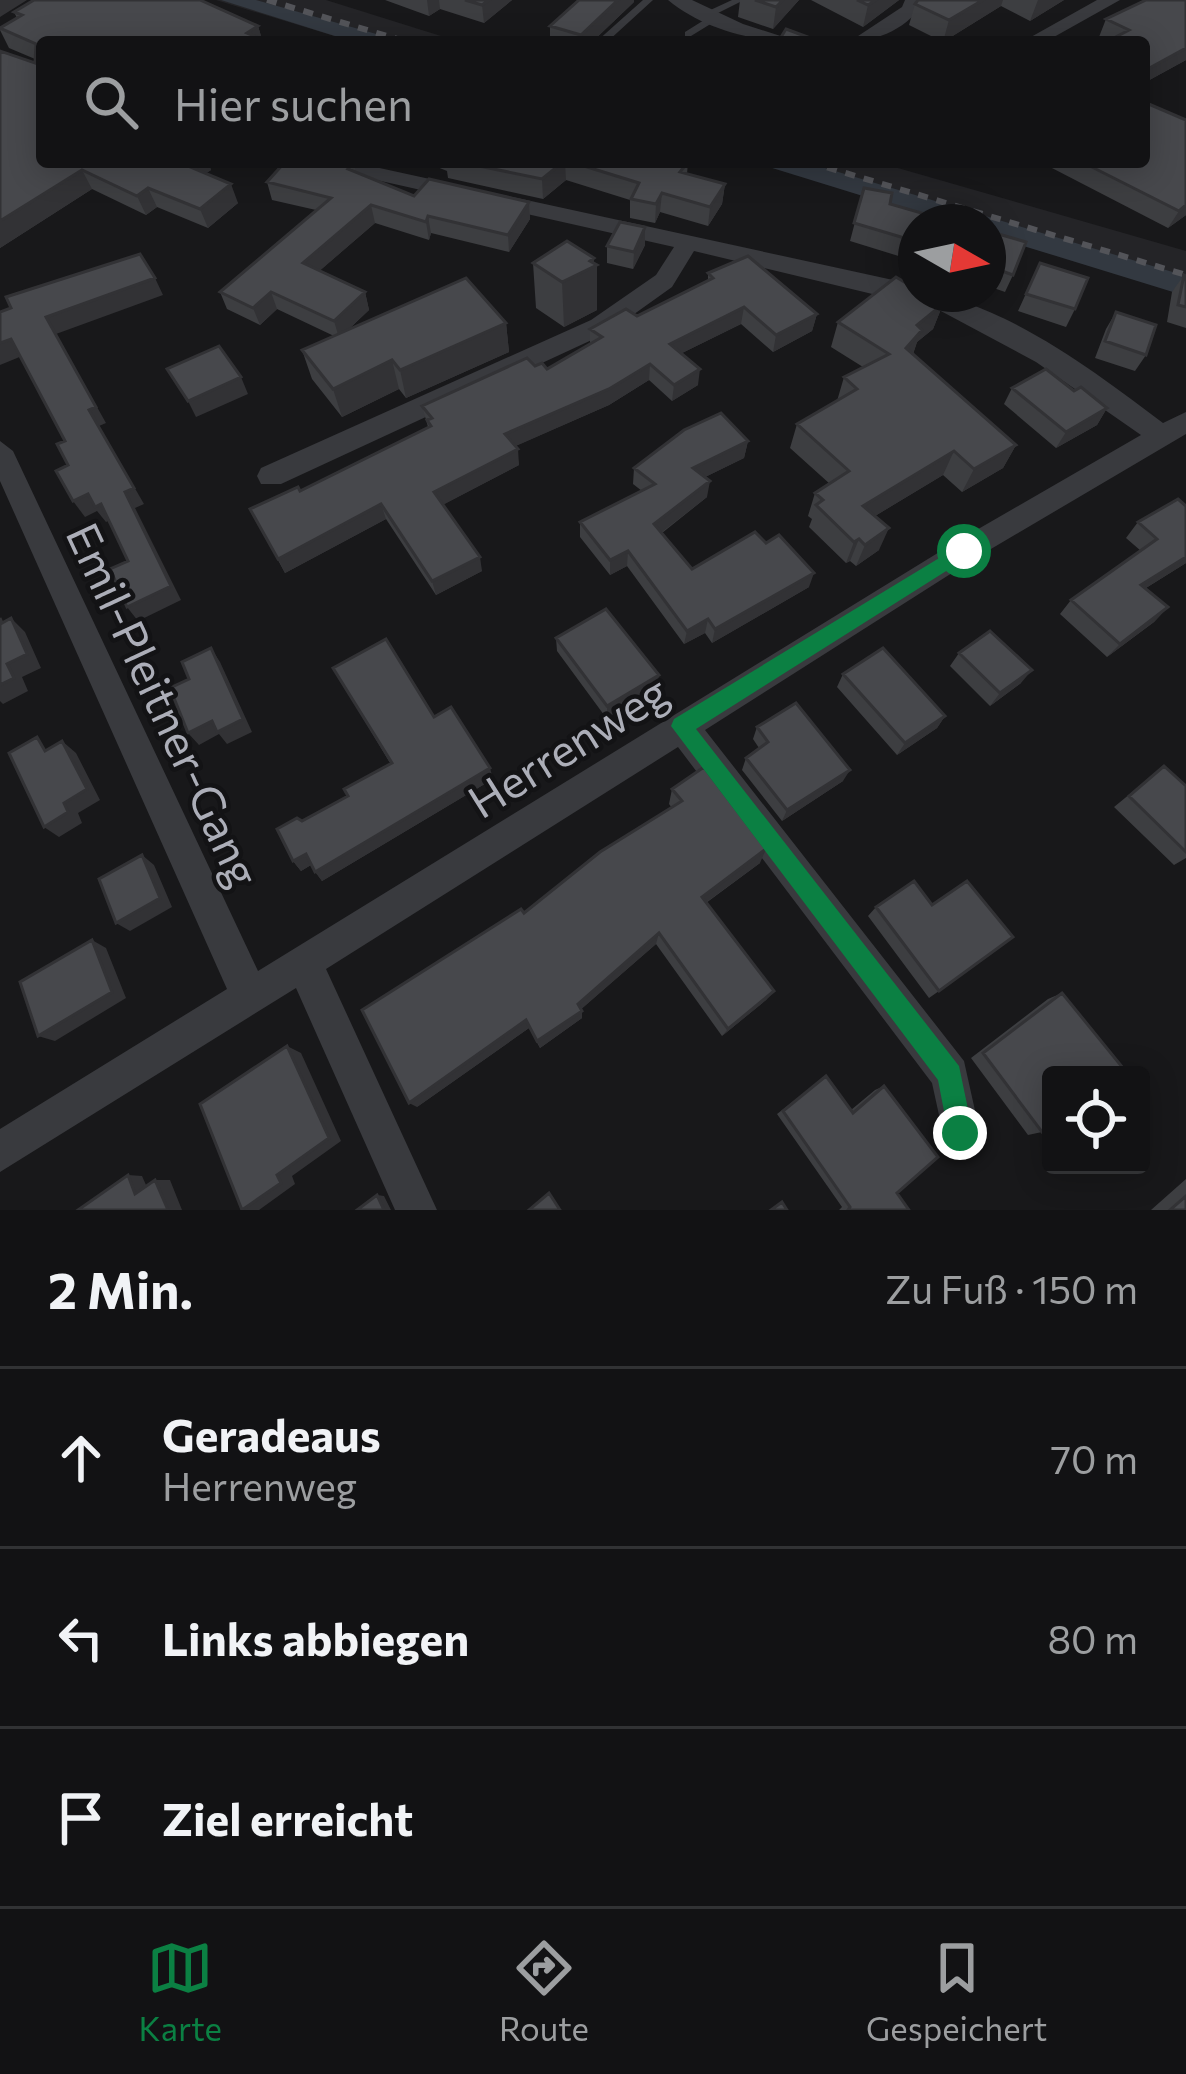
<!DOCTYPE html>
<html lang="de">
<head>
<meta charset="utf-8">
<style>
	body { margin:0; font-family:Commissioner,sans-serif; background:#1b1b1d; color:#f1f3f6 }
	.controls { position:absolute; right:36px; bottom:36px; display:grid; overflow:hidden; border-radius:12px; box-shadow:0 6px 30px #0003 }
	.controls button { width:108px; height:108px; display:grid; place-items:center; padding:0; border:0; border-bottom:3px solid #313234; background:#121214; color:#f1f3f6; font:60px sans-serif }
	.compass { position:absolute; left:898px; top:204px; width:108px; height:108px; border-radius:50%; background:#121214; box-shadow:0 6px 30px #0003; rotate:99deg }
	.stop { position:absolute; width:36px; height:36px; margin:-27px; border:9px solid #0b8043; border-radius:50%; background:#fff }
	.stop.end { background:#0b8043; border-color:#fff; box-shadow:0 3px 12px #0008 }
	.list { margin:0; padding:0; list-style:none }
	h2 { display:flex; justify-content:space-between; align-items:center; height:156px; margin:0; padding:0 48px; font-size:51px }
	h2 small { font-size:39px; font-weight:400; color:#9c9ea0 }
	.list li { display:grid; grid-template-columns:78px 1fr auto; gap:36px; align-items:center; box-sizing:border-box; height:180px; padding:0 48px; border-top:3px solid #313234 }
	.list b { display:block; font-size:45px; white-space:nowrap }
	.list p { margin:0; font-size:39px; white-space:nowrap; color:#9c9ea0 }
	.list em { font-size:39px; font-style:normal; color:#9c9ea0 }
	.icon { flex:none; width:66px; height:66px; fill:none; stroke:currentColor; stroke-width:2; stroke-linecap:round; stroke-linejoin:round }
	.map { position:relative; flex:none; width:1186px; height:1210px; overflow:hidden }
	.search { position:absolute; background:#121214; box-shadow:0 6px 30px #0003; left:36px; right:36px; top:36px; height:132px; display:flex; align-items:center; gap:30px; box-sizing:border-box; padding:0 42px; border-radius:12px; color:#9c9ea0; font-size:45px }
	.sheet { height:696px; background:#121214 }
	nav { display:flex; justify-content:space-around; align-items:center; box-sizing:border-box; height:168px; border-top:3px solid #313234; background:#121214; font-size:33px; color:#9c9ea0 }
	nav a { display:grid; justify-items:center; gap:6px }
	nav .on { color:#0b8043 }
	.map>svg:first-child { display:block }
</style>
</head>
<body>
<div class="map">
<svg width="1186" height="1210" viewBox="0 0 1186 1210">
	<rect width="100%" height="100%" fill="#18181a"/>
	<path fill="#242427" d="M 216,0 L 326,0 L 460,42 L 354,42 Z
		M 762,162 L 877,162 L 1186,251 L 1186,291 L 988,230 L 988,222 L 960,222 Z"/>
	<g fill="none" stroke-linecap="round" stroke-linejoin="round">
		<path fill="#333941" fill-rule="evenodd" d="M 221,0 L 256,0 L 387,37 L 390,42 L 354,42 Z
			M 765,162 L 805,162 L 1186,276 L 1186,296 L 988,235 L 988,222 L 947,222 L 769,167 Z"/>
		<path fill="#393a3e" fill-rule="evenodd" d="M 643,0 L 653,0 L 607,42 L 596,42 Z
			M 732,0 L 744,0 L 714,15 L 717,16 L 717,20 L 691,36 L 685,36 L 685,32 L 709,17 L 704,17 L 704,13 Z"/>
		<path fill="#393a3e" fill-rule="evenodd" d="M 668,0 L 692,0 L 743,24 L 799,42 C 754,42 703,29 668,0 Z
			M 905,0 L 923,0 C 913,27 875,42 849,42 L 902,7 Z
			M 1097,0 L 1120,0 L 1045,42 L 1022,42 Z
			M 312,162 L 352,162 L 916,285 L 916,294 C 994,294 1101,376 1163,423 L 1186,412 L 1186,434 L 974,559 L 705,730 L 964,1061 L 980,1133 L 974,1147 L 960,1153 L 946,1147 L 932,1083 L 678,747 L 326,969 L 437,1210 L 395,1210 L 296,988 L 0,1172 L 0,1129 L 227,989 L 0,481 L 0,441 L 13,451 L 258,971 L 954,543 L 1141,435 L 1036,362 L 939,310 L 694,251 L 672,287 L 609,332 L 281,484 L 261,484 L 257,476 L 261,468 L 591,320 L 656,275 L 674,247 L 323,168 Z"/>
		<path stroke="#535459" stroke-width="6" stroke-dasharray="10 9" stroke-linecap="butt" d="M 267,0 L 407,42
			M 809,162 L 1186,275"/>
	</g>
	<path fill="#3d3e41" d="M 385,0 L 512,0 L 484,23 L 440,9 L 429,16 Z
		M 740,0 L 799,0 L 773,29 L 738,17 Z
		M 811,0 L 899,0 L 863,27 Z
		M 918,0 L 1064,0 L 1030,21 L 1001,6 L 943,42 L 909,25 L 915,4 Z
		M 1186,0 L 1186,60 L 1144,83 L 1108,41 L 1099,37 L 1106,19 Z
		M 634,2 L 592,42 L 550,42 L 550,26 Z
		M 14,12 L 258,26 L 262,40 L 42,162 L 208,162 L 211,170 L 206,173 L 238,203 L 208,228 L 157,207 L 146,215 L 92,189 L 0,248 L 0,51 L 35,63 L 35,59 L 9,48 L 0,30 L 0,28 L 17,18 Z
		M 1186,120 L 1186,215 L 1168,228 L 1050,167 L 1053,162 L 1144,162 Z
		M 425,162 L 688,162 L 687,174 L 725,184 L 722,204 L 708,226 L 660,212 L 655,223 L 630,218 L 630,200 L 566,180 L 543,199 L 448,178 L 447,171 Z
		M 354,163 L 356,173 L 414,196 L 529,202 L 530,219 L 509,252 L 431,233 L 429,240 L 375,223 L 319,271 L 365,292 L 369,310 L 349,329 L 506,323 L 509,352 L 406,398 L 399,389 L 342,417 L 312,379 L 302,350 L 334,336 L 277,309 L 260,325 L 227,309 L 220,292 L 316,210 L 272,200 L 267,182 Z
		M 864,188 L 890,204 L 916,246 L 905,258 L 850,241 Z
		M 645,227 L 645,245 L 633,269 L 607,263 L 607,246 Z
		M 988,231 L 1013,275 L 1005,292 L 988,286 Z
		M 533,263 L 594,263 L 597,310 L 564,327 L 536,308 Z
		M 1040,263 L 1075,309 L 1066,327 L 1018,311 Z
		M 708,273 L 817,314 L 812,331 L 773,352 L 741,324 L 682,353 L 698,385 L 672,401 L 649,380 L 609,405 L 515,446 L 519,465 L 442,505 L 482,571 L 436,595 L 386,519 L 285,573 L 250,509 L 300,491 L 428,427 L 422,406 L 535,366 L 547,369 L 590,344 L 590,329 L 637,316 L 708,280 Z
		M 1184,275 L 1186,276 L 1186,328 L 1167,322 L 1172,292 Z
		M 943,304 L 933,329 L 917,342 L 913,354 L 1016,445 L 1003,468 L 962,492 L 943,475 L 875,516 L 879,550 L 856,566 L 850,561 L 846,563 L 809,527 L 812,519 L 808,516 L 815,493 L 830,484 L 790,448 L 797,424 L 837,401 L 844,377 L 863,367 L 831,347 L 838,322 Z
		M 1116,312 L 1146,355 L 1135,371 L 1095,358 L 1106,329 Z
		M 1012,388 L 1074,391 L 1107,408 L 1097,425 L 1056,448 L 1004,404 Z
		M 748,441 L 744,458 L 705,477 L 707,497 L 662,533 L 692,569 L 809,587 L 712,643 L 705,633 L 684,644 L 627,566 L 610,575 L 580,537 L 580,522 L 642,491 L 633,484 L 634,468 Z
		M 1138,522 L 1186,563 L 1146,588 L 1168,607 L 1154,622 L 1107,657 L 1060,614 L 1071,600 L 1141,551 L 1126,538 Z
		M 556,638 L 657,688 L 607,719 L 557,651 Z
		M 959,653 L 1021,683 L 990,706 L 950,666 Z
		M 333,668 L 434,717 L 493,779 L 322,881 L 311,865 L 301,871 L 293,861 L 302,821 L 348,796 L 390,763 Z
		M 843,674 L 945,716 L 937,728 L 897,755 L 837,687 Z
		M 757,727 L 843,781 L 782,821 L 742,770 L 746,758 L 759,748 L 753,739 Z
		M 1164,766 L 1186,786 L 1186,858 L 1174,865 L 1114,807 Z
		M 672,789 L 760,863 L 706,903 L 774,991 L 766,1000 L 722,1036 L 656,944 L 581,1009 L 582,1018 L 540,1048 L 529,1028 L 417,1107 L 524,913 L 672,808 L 669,804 Z
		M 876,907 L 939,991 L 929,998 L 868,916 Z
		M 1062,993 L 1042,1132 L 1028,1135 L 971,1058 L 1048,999 Z
		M 826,1076 L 851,1110 L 875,1090 L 884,1086 L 897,1193 L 909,1210 L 839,1210 L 842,1207 L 777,1114 Z
		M 1186,1179 L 1186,1210 L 1151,1210 Z"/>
	<path fill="#323235" d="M 0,0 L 27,0 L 0,17 Z
		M 427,0 L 439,0 L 440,9 L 429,16 Z
		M 489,0 L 512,0 L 484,23 L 482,5 Z
		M 618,0 L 634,0 L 634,2 L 592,42 L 581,42 L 581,35 Z
		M 783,0 L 799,0 L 773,29 L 776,7 Z
		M 876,0 L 899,0 L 863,27 L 868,5 Z
		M 983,0 L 1003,0 L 1001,6 L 943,42 L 949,20 Z
		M 1038,0 L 1064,0 L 1030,21 Z
		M 258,26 L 263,42 L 247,33 Z
		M 1186,48 L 1186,60 L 1144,83 L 1144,71 Z
		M 187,162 L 208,162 L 211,170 L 191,184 L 183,164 Z
		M 563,162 L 565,162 L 566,180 L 543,199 L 542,179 Z
		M 82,170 L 92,189 L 0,248 L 0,221 Z
		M 231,184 L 238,203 L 208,228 L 200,209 Z
		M 725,184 L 722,204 L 708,226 L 710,207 Z
		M 148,188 L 157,207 L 146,215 L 137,196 Z
		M 662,193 L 660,212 L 655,223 L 656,204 Z
		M 529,202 L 530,219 L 509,252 L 508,235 Z
		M 371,205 L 375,223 L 308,281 L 303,263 Z
		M 1186,205 L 1186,215 L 1168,228 L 1179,211 Z
		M 428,216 L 431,233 L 429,240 L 426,222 Z
		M 645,227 L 645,245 L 633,269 L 634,252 Z
		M 916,234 L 916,246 L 905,258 L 911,240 Z
		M 594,258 L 594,267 L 597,265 L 597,310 L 564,327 L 562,282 Z
		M 155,278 L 163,295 L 56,334 L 106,423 L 99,426 L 144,504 L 135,508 L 181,600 L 138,621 L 127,607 L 125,492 L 46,317 Z
		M 271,292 L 277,309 L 260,325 L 253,308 Z
		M 365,292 L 369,310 L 339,338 L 334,321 Z
		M 943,304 L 933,329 L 917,342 L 913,354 L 906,348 L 917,325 Z
		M 744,307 L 741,324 L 668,360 L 670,344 Z
		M 817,314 L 812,331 L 773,352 L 776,335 Z
		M 506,323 L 509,352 L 406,398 L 400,370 Z
		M 11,339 L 22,356 L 0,365 L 0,343 Z
		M 392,360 L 399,389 L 342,417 L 333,389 Z
		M 650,364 L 649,380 L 609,405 L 507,450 L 505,434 Z
		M 700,369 L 698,385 L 672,401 L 674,385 Z
		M 241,377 L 248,394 L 196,417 L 188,401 Z
		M 1107,408 L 1097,425 L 1056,448 L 1066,432 Z
		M 748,441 L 744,458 L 691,484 L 693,468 Z
		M 1016,445 L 1003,468 L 962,492 L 974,469 Z
		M 518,449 L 519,465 L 437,508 L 434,492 Z
		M 954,451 L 943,475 L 855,528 L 863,506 Z
		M 710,481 L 707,497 L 653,539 L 654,524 Z
		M 88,494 L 101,504 L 112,519 L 106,522 L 97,511 L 85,517 L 73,501 Z
		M 381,504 L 386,519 L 285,573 L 278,559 Z
		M 889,528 L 879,550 L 856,566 L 865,545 Z
		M 859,539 L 850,561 L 846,563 L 854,542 Z
		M 628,551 L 627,566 L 610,575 L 610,560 Z
		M 480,557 L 482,571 L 436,595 L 432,581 Z
		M 1186,557 L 1186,563 L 1128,599 L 1141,585 Z
		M 814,573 L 809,587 L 712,643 L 715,629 Z
		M 1168,607 L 1154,622 L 1107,657 L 1120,644 Z
		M 11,618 L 25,632 L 41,668 L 22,677 L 28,691 L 3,704 L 0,701 L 0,685 L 7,664 Z
		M 708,619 L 705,633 L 684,644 L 687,631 Z
		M 211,648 L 220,662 L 252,732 L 227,744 L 219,734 L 199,745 L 188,733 Z
		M 1032,670 L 1021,683 L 990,706 L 1000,693 Z
		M 659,675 L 657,688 L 607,719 L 607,706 Z
		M 945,716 L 937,728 L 897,755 L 905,743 Z
		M 62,741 L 76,753 L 100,800 L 78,813 L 82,823 L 59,837 L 44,827 L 64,803 Z
		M 490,768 L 493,779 L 322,881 L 315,872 Z
		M 850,770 L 843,781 L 782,821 L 787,810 Z
		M 766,849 L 760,863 L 697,909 L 702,897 Z
		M 306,854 L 314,863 L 301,871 L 293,861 Z
		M 142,855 L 154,865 L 172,907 L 130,931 L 116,923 Z
		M 659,933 L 656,944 L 578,1012 L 578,1004 Z
		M 92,940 L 106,948 L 126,998 L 55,1041 L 38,1036 Z
		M 774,991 L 766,1000 L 722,1036 L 728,1029 Z
		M 582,1011 L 582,1018 L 540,1048 L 537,1041 Z
		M 526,1020 L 529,1028 L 417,1107 L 409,1103 Z
		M 287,1046 L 301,1053 L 341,1141 L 292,1176 L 295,1184 L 259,1210 L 243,1210 L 277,1175 Z
		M 128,1175 L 142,1176 L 150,1194 L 135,1194 Z
		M 155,1180 L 170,1180 L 182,1210 L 168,1210 Z
		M 377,1195 L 384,1196 L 391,1210 L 384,1210 Z"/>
	<path fill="#47484c" stroke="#323235" stroke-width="3" d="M 34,0 L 200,0 L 258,26 L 247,33 L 268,42 L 42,42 L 42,162 L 187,162 L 183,164 L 231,184 L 200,209 L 148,188 L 137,196 L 82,170 L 0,221 L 0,51 L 35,63 L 36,44 L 0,28 L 22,15 L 14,12 Z
		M 465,0 L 489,0 L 482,5 Z
		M 579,0 L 618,0 L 581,35 L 550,26 Z
		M 755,0 L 783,0 L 776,7 Z
		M 857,0 L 876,0 L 868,5 Z
		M 918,0 L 983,0 L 949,20 L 915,4 Z
		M 1146,0 L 1186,0 L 1186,48 L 1144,71 L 1144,42 L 1106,42 L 1129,30 L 1106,19 Z
		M 786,29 L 821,42 L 778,42 Z
		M 1144,102 L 1186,120 L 1186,205 L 1179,211 L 1082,162 L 1144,162 Z
		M 285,162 L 354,163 L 348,169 L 414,196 L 429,179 L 529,202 L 508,235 L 428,216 L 426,222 L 371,205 L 303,263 L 365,292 L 334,321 L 271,292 L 253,308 L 220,292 L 331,198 L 267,182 Z
		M 460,162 L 563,162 L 542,179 Z
		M 571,162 L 688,162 L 680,172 L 725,184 L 710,207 L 662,193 L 656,204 L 631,199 L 639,183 Z
		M 864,188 L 892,193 L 890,204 L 932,216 L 927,222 L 916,222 L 916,234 L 911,240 L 854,223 Z
		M 620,222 L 645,227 L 634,252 L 607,246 Z
		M 988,231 L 1026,242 L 1013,275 L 988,266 Z
		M 567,241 L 594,258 L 590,261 L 597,265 L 562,282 L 533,263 Z
		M 140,254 L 155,278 L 46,317 L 96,407 L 89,410 L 134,488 L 125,492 L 171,586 L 127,607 L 110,569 L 128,561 L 101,504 L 95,507 L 88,494 L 73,501 L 56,471 L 68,465 L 57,444 L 65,441 L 11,339 L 0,343 L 0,312 L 11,308 L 6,297 Z
		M 748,256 L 817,314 L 776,335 L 744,307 L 670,344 L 700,369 L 674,385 L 650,364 L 609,389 L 505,434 L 518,449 L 434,492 L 480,557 L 432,581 L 381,504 L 278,559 L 250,509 L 298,487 L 300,491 L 431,426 L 427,420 L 432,418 L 422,406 L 527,358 L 535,366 L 542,363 L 547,369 L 602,337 L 590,329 L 626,309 L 637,316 L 713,278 L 708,273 Z
		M 1040,263 L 1088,278 L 1075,309 L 1026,294 Z
		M 1184,275 L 1186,276 L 1186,307 L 1178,305 Z
		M 896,277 L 916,289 L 916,294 L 925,294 L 943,304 L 917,325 L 922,330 L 906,348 L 1016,445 L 974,469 L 954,451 L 863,506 L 889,528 L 865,545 L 859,539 L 854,542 L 816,505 L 823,500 L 815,493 L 849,471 L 797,424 L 857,389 L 844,377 L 889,354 L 838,322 Z
		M 466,278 L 506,323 L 400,370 L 392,360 L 333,389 L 302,350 Z
		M 1116,312 L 1156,325 L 1146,355 L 1105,341 Z
		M 219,346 L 241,377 L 188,401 L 167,369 Z
		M 1046,369 L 1074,391 L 1081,387 L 1107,408 L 1066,432 L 1012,388 Z
		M 721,413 L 748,441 L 693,468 L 710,481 L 654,524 L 692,569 L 755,532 L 766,543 L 779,535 L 814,573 L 715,629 L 708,619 L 687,631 L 628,551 L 610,560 L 580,522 L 655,484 L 634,468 L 684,430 Z
		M 1178,499 L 1186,506 L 1186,557 L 1141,585 L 1168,607 L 1120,644 L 1071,600 L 1157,539 L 1138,522 Z
		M 606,609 L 659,675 L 607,706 L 556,638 Z
		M 0,618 L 2,623 L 11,618 L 27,654 L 7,664 L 14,678 L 0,685 Z
		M 990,631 L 1032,670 L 1000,693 L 959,653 Z
		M 386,639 L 434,717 L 451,707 L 490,768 L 315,872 L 306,854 L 293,861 L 277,829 L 297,818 L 302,821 L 348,796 L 344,789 L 392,763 L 333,668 Z
		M 211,648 L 243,719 L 217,732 L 212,721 L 188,733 L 170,688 L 189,679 L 182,662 Z
		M 883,648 L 945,716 L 905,743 L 843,674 Z
		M 796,703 L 850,770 L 787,810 L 746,758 L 768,742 L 757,727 Z
		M 37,737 L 45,751 L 62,741 L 87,789 L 64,803 L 68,812 L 44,827 L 9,753 Z
		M 1164,766 L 1186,786 L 1186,852 L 1129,796 Z
		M 704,767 L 766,849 L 702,897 L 774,991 L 728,1029 L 659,933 L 578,1004 L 582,1011 L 537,1041 L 526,1020 L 409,1103 L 362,1010 L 521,909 L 524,913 L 600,852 L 682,801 L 672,789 Z
		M 142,855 L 160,898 L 116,923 L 99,879 Z
		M 914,881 L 932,905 L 967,881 L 1013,937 L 939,991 L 876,907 Z
		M 92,940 L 112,992 L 38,1036 L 20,982 Z
		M 1062,993 L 1123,1068 L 1114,1075 L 1051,1075 L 1051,1125 L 1042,1132 L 983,1053 Z
		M 287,1046 L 329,1138 L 277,1175 L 281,1183 L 242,1210 L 200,1104 Z
		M 826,1076 L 853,1113 L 884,1086 L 938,1157 L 897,1193 L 909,1210 L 848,1210 L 850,1207 L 783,1111 Z
		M 128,1175 L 135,1194 L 155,1180 L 168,1210 L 78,1210 Z
		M 549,1193 L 560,1210 L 529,1210 Z
		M 377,1195 L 384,1210 L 357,1210 Z
		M 1186,1196 L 1186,1210 L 1170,1210 Z
		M 782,1202 L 787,1210 L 771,1210 Z"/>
	<path fill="#0b8043" d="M 964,543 L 970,545 L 970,556 L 696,729 L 959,1066 L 973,1133 L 969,1142 L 960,1146 L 950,1142 L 938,1080 L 671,726 L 674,719 Z"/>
	<g text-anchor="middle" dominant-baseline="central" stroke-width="9" stroke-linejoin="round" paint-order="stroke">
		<g font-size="45" fill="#acaeb8" stroke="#131315">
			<text transform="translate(165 704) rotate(65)">Emil-Pleitner-Gang</text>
			<text transform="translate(567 745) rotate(-32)">Herrenweg</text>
		</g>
	</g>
</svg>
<div class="controls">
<button><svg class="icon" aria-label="locate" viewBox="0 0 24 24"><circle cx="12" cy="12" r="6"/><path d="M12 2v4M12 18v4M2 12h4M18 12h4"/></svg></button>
</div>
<svg class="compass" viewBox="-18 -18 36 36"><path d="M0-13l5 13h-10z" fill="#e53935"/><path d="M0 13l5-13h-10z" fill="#9c9ea0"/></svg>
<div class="stop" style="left:964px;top:551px"></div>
<div class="stop end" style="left:960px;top:1133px"></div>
<div class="search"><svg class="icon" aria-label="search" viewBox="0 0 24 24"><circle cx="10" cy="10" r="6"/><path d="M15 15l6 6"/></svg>Hier suchen</div>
</div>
<section class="sheet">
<h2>2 Min.<small>Zu Fuß · 150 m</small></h2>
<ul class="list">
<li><svg class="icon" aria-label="ahead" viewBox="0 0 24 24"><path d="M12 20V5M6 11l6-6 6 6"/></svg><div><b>Geradeaus</b><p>Herrenweg</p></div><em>70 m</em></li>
<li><svg class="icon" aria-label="left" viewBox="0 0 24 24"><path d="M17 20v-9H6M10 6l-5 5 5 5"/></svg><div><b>Links abbiegen</b></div><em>80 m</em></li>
<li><svg class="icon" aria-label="arrive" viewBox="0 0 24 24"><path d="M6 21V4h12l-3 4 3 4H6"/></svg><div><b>Ziel erreicht</b></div></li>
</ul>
</section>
<nav>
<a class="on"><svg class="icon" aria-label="map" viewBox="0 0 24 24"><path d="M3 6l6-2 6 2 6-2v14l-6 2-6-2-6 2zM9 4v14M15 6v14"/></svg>Karte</a>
<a><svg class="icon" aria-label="directions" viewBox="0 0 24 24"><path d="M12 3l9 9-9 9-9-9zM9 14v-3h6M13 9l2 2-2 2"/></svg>Route</a>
<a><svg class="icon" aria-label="saved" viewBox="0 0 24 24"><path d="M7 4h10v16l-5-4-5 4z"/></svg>Gespeichert</a>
</nav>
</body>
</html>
